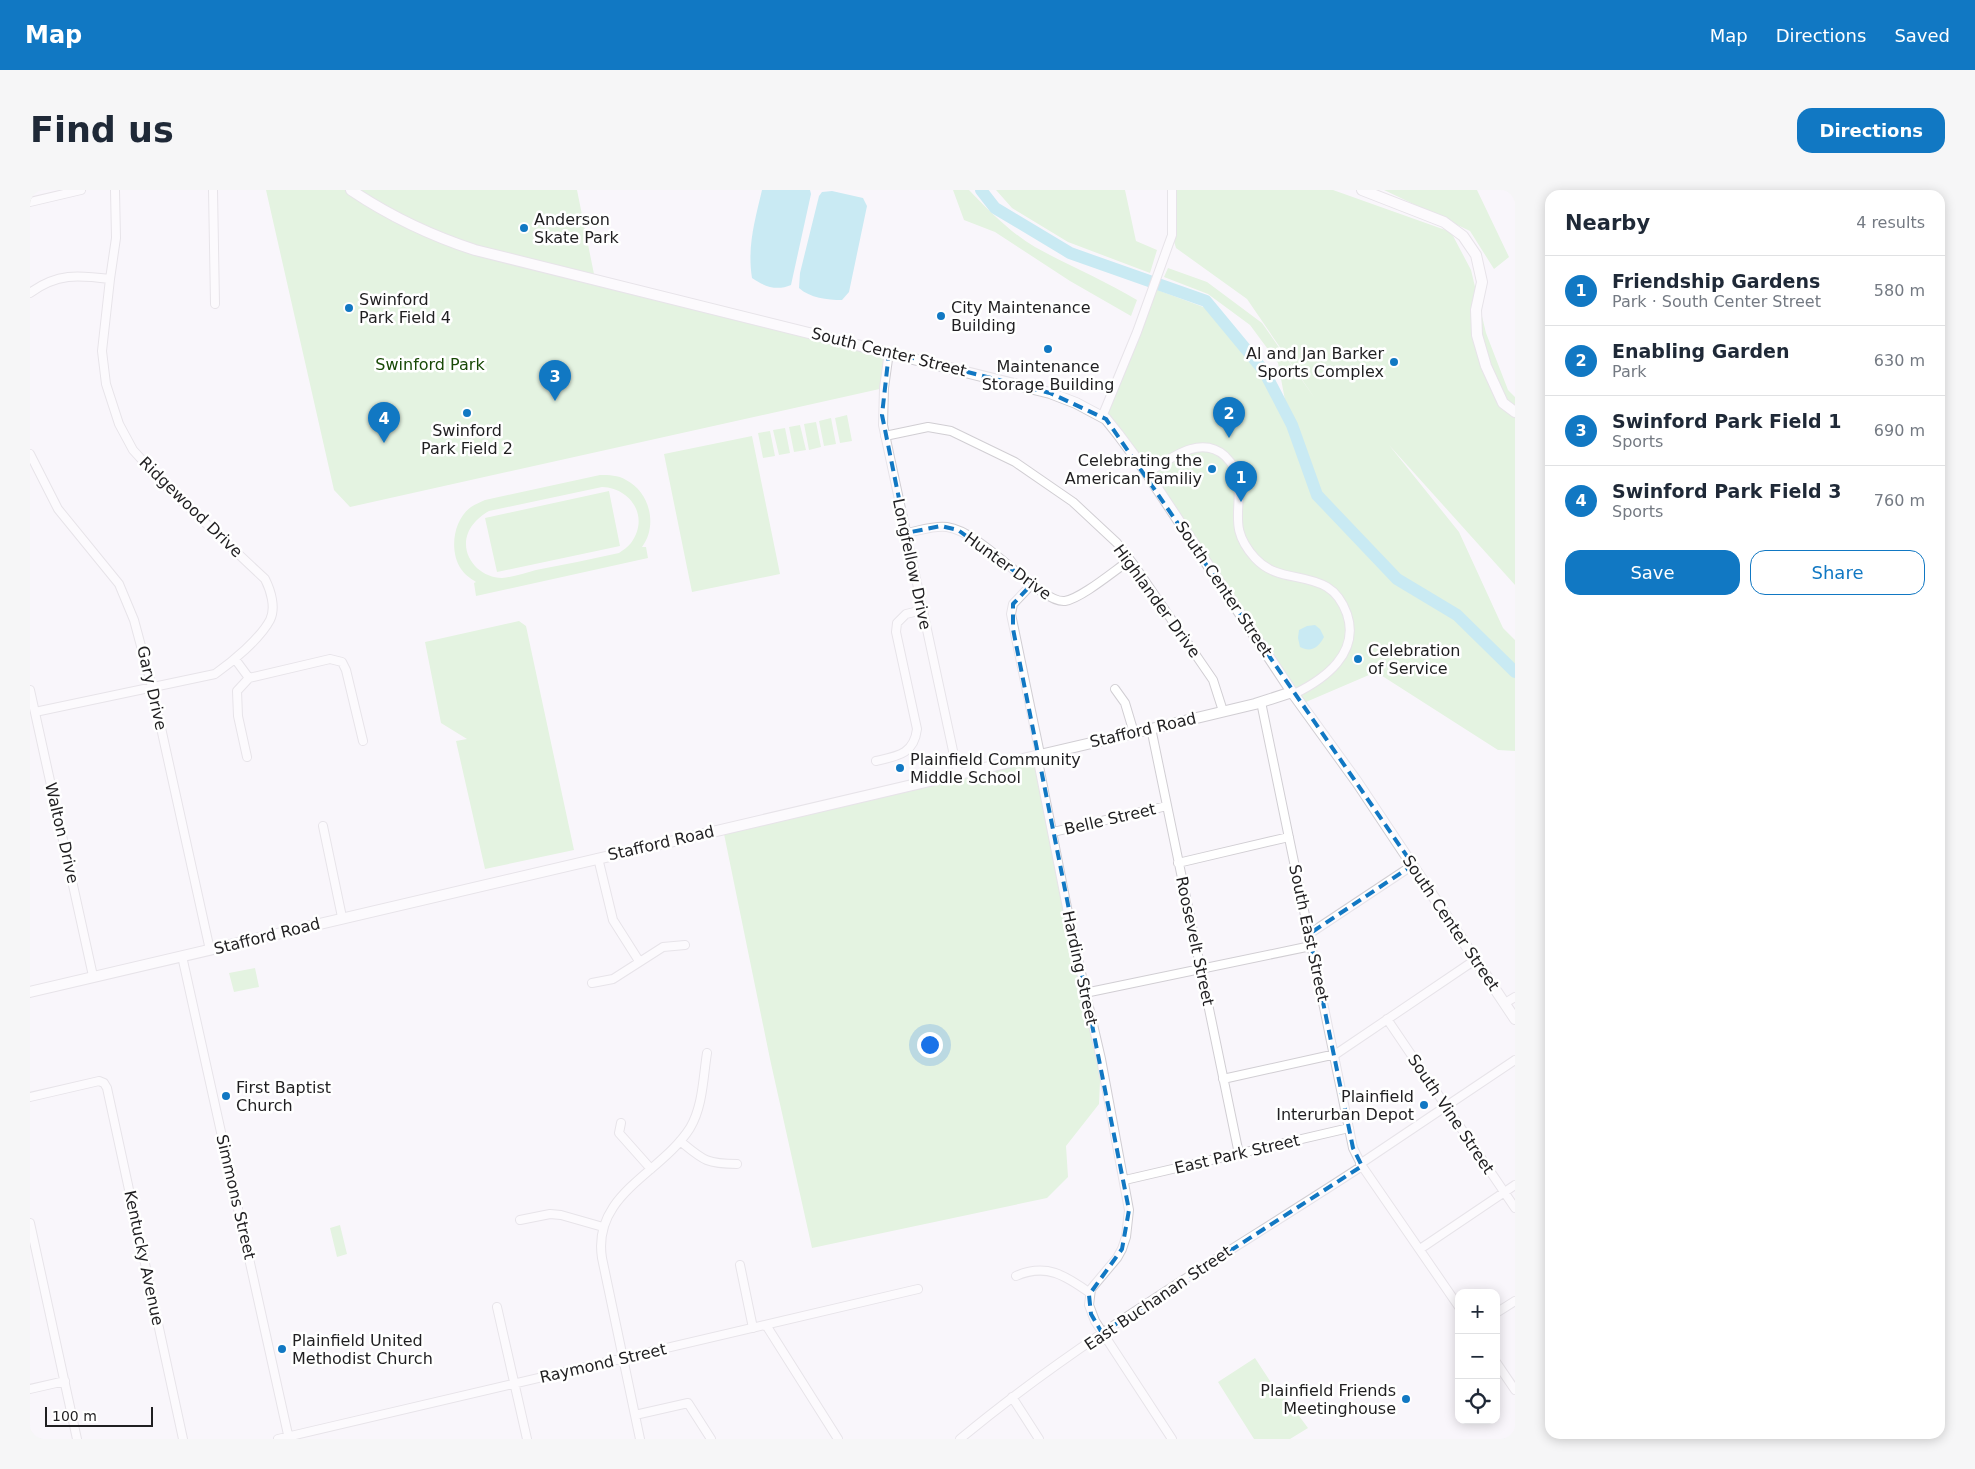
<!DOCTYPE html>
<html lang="en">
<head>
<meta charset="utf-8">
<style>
	body { margin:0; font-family:"DejaVu Sans",sans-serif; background:#f6f6f7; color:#1f2937 }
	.controls { position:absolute; right:15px; bottom:15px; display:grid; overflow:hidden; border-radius:10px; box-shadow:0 2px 12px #0003 }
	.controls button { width:45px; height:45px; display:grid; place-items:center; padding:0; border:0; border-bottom:1px solid #e0e1e3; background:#fff; color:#1f2937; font:25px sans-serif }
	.scale { position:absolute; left:15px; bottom:12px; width:108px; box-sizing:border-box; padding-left:5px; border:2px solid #201f21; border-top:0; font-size:14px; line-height:18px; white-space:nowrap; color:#201f21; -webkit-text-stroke:4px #fff; paint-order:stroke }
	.you { position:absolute; left:899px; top:854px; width:18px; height:18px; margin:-12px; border:4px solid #fff; border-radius:50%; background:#1a73e8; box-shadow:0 0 0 8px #1a73e833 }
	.badge { display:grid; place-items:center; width:32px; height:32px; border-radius:50%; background:#1178c3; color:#fff; font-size:16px; font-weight:700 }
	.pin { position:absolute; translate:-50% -41px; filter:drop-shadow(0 1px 2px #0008) }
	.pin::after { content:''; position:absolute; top:26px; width:18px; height:15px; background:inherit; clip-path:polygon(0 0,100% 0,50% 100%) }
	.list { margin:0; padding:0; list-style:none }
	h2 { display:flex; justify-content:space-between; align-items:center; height:65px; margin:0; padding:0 20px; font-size:21px }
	h2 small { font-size:16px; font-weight:400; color:#747a83 }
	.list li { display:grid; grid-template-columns:32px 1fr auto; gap:15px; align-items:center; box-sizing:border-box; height:70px; padding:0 20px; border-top:1px solid #e0e1e3 }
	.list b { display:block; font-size:19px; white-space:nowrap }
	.list p { margin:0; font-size:16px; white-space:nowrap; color:#747a83 }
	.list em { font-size:16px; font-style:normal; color:#747a83 }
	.actions { display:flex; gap:10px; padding:15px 20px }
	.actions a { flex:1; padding:11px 0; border:1px solid #1178c3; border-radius:15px; text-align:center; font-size:18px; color:#1178c3 }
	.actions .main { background:#1178c3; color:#fff }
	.icon { flex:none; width:28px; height:28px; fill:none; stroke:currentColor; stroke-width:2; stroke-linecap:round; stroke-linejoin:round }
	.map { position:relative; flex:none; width:1485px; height:1249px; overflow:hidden; border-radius:15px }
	header { display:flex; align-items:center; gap:30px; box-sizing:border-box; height:70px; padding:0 25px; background:#1178c3; color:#fff }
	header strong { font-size:24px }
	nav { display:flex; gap:28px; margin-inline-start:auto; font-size:18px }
	.intro { display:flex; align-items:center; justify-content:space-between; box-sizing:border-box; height:120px; padding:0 30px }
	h1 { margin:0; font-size:35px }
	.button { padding:12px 22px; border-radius:15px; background:#1178c3; color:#fff; font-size:18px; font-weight:700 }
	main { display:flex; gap:30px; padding:0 30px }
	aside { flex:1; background:#fff; border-radius:15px; box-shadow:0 2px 12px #0003 }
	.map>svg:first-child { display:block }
</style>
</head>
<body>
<header>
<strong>Map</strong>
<nav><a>Map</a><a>Directions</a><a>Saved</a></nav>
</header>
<div class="intro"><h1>Find us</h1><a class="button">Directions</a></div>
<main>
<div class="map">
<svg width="1485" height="1249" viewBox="0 0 1485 1249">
	<rect width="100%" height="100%" fill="#f9f6fb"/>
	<path fill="#caefc0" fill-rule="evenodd" d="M 236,0 L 547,0 L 564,84 L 422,51 L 859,162 L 854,198 L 320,317 L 304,300 Z
		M 923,0 L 939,0 C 957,19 982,44 1005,57 C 1039,76 1074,90 1107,110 L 1101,126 L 1040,91 L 965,42 L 934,30 Z
		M 966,0 L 1095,0 L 1106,51 L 1127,60 L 1120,83 L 1038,52 L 982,18 Z
		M 1142,0 L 1303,0 L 1421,42 L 1441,80 L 1456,143 L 1478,200 L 1485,207 L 1485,395 L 1359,255 L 1429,342 L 1473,438 L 1485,450 L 1485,561 L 1468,560 L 1346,482 L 1276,512 L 1262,502 L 1072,227 L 1122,98 L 1176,118 L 1234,181 L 1258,226 L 1248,173 L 1220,135 L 1178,104 L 1134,87 L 1138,78 L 1177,92 L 1232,133 L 1286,210 L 1217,109 L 1146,58 L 1142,45 Z
		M 1354,0 L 1447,0 L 1479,67 L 1464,79 L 1440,41 Z
		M 817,225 L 822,251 L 810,253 L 805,228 Z
		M 801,228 L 806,254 L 794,256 L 789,231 Z
		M 786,232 L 791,257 L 779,260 L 774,234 Z
		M 770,235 L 776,260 L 764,262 L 759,237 Z
		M 755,238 L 760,263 L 749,265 L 743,240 Z
		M 740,241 L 745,266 L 733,268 L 728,243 Z
		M 722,246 L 750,384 L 662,402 L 634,264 Z
		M 570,285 C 579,285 588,285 596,290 C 620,302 628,336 612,357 L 616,357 L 618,368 L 446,406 L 444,393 L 446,392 C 440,388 435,385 431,379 C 419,361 423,330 441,317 C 445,314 451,312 455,310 ZM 572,297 C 601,298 620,327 601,353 C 598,357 593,360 589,363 C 561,369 533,375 506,380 C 495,383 483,387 472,388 C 454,388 436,373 436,354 C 436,339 447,328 459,321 Z
		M 579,301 L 590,356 L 467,382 L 455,328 Z
		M 489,431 L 496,436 L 544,660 L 455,679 L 426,551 L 437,549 L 411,533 L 395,452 Z
		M 1007,566 L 1071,869 L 1069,914 L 1036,956 L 1038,987 L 1017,1008 L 782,1058 L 740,869 L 693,639 Z
		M 225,778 L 229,797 L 204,802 L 199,783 Z
		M 310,1035 L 317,1064 L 307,1067 L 300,1038 Z
		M 1225,1168 L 1246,1200 L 1249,1199 L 1278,1238 L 1260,1249 L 1224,1249 L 1188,1192 Z"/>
	<path fill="#8fdbe8" d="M 732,0 L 780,0 L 781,4 L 761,95 C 747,101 735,97 722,88 C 717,57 725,30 732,0 Z
		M 802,1 L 833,8 L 837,16 L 819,102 L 812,110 C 797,110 780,108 769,98 L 770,83 L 789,6 L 792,2 Z
		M 1285,435 L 1290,439 L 1294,447 C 1289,457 1281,463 1270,457 L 1268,448 L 1269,440 L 1277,436 Z"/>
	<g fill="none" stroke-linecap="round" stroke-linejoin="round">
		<path stroke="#8fdbe8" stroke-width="12" d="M 951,0 L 965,18 L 1040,63 L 1176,111 L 1234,181 L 1262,235 L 1287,305 L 1367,389 L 1427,425 L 1485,482"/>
		<g stroke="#d1ced3" stroke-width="10">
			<path id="street" d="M 183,0 L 185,114
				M 0,12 L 51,0
				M 0,103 C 27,83 48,85 80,89
				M 859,162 L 854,198 L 853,235 L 928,584
				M 1072,227 L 1107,142 L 1142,45 L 1142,0
				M 855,246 L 898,237 L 921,241 L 985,272 L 1043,312 L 1087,353 L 1104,375 L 1183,490 L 1193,521
				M 0,264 L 28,319 L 89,394 L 104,430 L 122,497 L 180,760
				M 1117,283 C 1140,269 1170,244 1195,266 C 1201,272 1207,281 1208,289 C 1212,322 1198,338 1225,368 C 1246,391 1273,383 1297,397 C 1307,403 1313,413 1317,424 C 1330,463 1295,489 1264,504
				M 876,343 C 889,341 904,335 917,337 C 954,342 1010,414 1035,411 C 1052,408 1085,380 1100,370
				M 1002,394 L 983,414 L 981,424 L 1010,564
				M 205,469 L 219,488
				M 1085,499 L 1095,513 L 1104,543
				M 0,500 L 63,786
				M 1231,512 L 1323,958 L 1332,976 L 1429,1117
				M 5,522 L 185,484 C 202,472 230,449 240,430 C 246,418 241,401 235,389 L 133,293 L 103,260 L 89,234 L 76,194 L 72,161 L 80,89 L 86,48 L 85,0
				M 1121,538 L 1209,964
				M 1007,566 L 1043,748 L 1071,869 L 1099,1020 L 1096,1047 L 1092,1059 L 1087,1068 L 1061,1099 L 1059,1115 L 1065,1131 L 1142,1249
				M 217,567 L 208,526 L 207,501 L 219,488 L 300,469 L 312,472 L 316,480 L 333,551
				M 846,571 C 868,566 884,564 887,539 L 866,442 L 867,433 L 876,424 L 893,420
				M 293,636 L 312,727
				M 1023,642 L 1137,616
				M 568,668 L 583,730 L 609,771
				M 1148,673 L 1259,647
				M 1279,744 L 1383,675
				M 152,766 L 259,1249
				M 562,793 L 583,789 L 633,757 L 655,755
				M 1055,803 L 1281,756
				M 1475,813 L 1485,807
				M 1357,829 L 1485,1018
				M 1193,889 L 1306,864 L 1445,770
				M 0,907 L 69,891 L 74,893 L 77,898 L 153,1249
				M 591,933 L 589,943 L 621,979
				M 650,951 C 673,970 676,974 707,974
				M 1330,974 L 1485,870
				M 1095,990 L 1319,938
				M 490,1030 L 520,1024 L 531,1025 L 573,1037
				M 0,1033 L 47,1249
				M 1390,1059 L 1485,995
				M 710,1075 L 723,1138
				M 986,1086 C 1016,1073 1035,1085 1060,1103
				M 467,1117 L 497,1249
				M 1466,1123 L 1485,1111
				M 736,1135 L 808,1249
				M 1466,1172 L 1485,1200
				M 0,1199 L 35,1191
				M 982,1207 L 1009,1249
				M 605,1225 L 658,1213 L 681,1249
				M 248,1249 L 888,1099
				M 610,1249 L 572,1068 C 562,1004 631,984 660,938 C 673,916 673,888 677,863
				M 930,1249 C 1055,1145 1196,1065 1332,976"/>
		</g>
		<g stroke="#d1ced3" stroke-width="12">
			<path id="secondary" d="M 321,0 C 361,27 399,45 445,60 L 1020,203 L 1046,213 L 1076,229 L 1088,244 L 1117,283 L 1262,502 L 1327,592 L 1485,829
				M 1332,0 L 1414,32 L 1433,46 L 1446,65 L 1452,92 L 1446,120 L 1447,145 L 1456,176 L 1473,213 L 1485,222
				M 0,802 L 1104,543 L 1225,514 L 1262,502"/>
		</g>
		<use href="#street" stroke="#fff" stroke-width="8"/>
		<use href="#secondary" stroke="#fff" stroke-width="10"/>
	</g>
	<path d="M0 0H1485V1249H0ZM 859,162 L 1020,203 L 1076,229 L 1383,675 L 1279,744 L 1323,958 L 1332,976 L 1072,1143 L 1061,1124 L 1059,1105 L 1092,1059 L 1099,1020 L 983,439 L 983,414 L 1002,394 L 928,340 L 911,336 L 876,343 L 852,225 Z" fill="#f9f6fb" fill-opacity=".55" fill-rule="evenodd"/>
	<path fill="none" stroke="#1178c3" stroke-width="4" stroke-dasharray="10 6" stroke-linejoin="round" d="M 859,162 L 1020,203 L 1076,229 L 1383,675 L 1279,744 L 1323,958 L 1332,976 L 1072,1143 L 1061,1124 L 1059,1105 L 1092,1059 L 1099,1020 L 983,439 L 983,414 L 1002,394 L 928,340 L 911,336 L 876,343 L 852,225 Z"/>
	<g fill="#1178c3" stroke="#fff" stroke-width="2">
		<circle cx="494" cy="38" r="5"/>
		<circle cx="319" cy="118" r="5"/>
		<circle cx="911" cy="126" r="5"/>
		<circle cx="1018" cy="159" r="5"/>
		<circle cx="1364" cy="172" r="5"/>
		<circle cx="437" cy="223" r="5"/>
		<circle cx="1182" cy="279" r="5"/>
		<circle cx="1328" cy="469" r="5"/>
		<circle cx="870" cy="578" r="5"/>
		<circle cx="196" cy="906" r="5"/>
		<circle cx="1394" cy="915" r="5"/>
		<circle cx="252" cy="1159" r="5"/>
		<circle cx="1376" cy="1209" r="5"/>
	</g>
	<g text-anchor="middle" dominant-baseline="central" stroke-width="5" stroke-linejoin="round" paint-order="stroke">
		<g font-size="16" fill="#201f21" stroke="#fff" text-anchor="start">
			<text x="504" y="29">Anderson<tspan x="504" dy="18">Skate Park</tspan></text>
			<text x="329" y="109">Swinford<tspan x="329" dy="18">Park Field 4</tspan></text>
			<text x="921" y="117">City Maintenance<tspan x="921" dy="18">Building</tspan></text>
			<text x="1354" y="163" text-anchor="end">Al and Jan Barker<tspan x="1354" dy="18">Sports Complex</tspan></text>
			<text x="1018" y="176" text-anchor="middle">Maintenance<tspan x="1018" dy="18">Storage Building</tspan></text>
			<text x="437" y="240" text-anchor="middle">Swinford<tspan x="437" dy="18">Park Field 2</tspan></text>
			<text x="1172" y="270" text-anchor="end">Celebrating the<tspan x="1172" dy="18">American Familiy</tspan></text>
			<text x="1338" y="460">Celebration<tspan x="1338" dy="18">of Service</tspan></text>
			<text x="880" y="569">Plainfield Community<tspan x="880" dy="18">Middle School</tspan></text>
			<text x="206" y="897">First Baptist<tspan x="206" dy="18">Church</tspan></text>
			<text x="1384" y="906" text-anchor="end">Plainfield<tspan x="1384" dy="18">Interurban Depot</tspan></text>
			<text x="262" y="1150">Plainfield United<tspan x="262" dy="18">Methodist Church</tspan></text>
			<text x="1366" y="1200" text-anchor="end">Plainfield Friends<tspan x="1366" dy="18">Meetinghouse</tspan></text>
		</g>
		<g font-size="16" fill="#201f21" stroke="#fff">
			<text transform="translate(859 162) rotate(14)">South Center Street</text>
			<text transform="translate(161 317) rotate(44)">Ridgewood Drive</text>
			<text transform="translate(882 374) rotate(78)">Longfellow Drive</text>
			<text transform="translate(978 376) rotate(36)">Hunter Drive</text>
			<text transform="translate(1194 399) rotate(56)">South Center Street</text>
			<text transform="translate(1127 411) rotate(54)">Highlander Drive</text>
			<text transform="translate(122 498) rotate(77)">Gary Drive</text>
			<text transform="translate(1113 540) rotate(-13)">Stafford Road</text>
			<text transform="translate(1080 629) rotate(-13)">Belle Street</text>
			<text transform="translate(32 643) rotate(77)">Walton Drive</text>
			<text transform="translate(631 653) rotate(-13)">Stafford Road</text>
			<text transform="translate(1421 733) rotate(56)">South Center Street</text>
			<text transform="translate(1279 743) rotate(78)">South East Street</text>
			<text transform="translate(237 746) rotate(-14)">Stafford Road</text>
			<text transform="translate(1165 751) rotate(78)">Roosevelt Street</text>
			<text transform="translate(1050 778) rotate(78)">Harding Street</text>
			<text transform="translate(1421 924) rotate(56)">South Vine Street</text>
			<text transform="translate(1207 964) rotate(-13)">East Park Street</text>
			<text transform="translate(206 1007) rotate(77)">Simmons Street</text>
			<text transform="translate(114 1068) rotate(78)">Kentucky Avenue</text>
			<text transform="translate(1128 1108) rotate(-34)">East Buchanan Street</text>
			<text transform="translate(573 1173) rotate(-13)">Raymond Street</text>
		</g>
		<g font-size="16" fill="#184906" stroke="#fff">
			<text x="400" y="174">Swinford Park</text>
		</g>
	</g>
</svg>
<div class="controls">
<button>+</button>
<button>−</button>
<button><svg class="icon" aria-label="locate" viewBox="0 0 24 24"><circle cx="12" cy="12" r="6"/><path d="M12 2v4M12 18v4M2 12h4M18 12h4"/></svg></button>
</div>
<div class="scale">100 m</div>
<div class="you"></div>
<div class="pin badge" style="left:1211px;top:312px">1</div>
<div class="pin badge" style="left:1199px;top:248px">2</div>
<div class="pin badge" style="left:525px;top:211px">3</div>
<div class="pin badge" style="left:354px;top:253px">4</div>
</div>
<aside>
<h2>Nearby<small>4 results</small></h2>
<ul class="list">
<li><span class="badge">1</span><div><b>Friendship Gardens</b><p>Park · South Center Street</p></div><em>580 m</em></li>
<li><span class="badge">2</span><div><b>Enabling Garden</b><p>Park</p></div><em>630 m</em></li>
<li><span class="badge">3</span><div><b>Swinford Park Field 1</b><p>Sports</p></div><em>690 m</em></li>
<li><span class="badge">4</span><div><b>Swinford Park Field 3</b><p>Sports</p></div><em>760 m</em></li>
</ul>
<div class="actions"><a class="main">Save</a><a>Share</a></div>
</aside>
</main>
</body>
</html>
